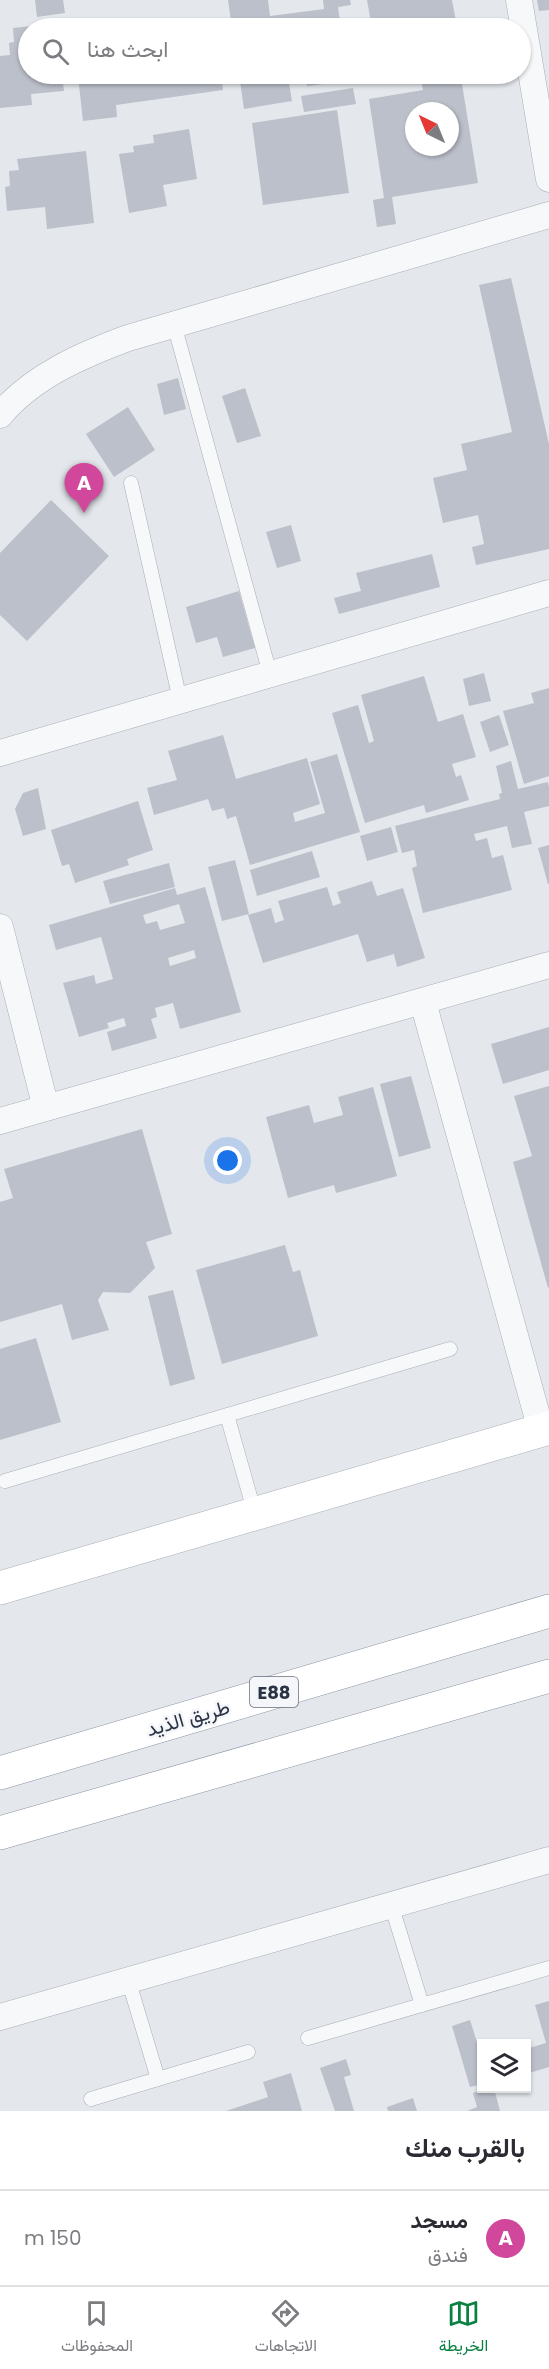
<!DOCTYPE html>
<html lang="ar">
<head>
<meta charset="utf-8">
<style>
	body { margin:0; font-family:Poppins,Vazirmatn,sans-serif; background:#f7f7f7; color:#2b2b33; direction:rtl }
	.controls { position:absolute; right:18px; bottom:18px; display:grid; overflow:hidden; border-radius:0px; box-shadow:0 2px 4px #0004 }
	.controls button { width:54px; height:54px; display:grid; place-items:center; padding:0; border:0; border-bottom:2px solid #e1e1e2; background:#fff; color:#2b2b33; font:30px sans-serif }
	.compass { position:absolute; left:405px; top:102px; width:54px; height:54px; border-radius:50%; background:#fff; box-shadow:0 2px 4px #0004; rotate:317deg }
	.you { position:absolute; left:228px; top:1161px; width:21px; height:21px; margin:-15px; border:4px solid #fff; border-radius:50%; background:#1a73e8; box-shadow:0 0 0 9px #1a73e833 }
	.badge { display:grid; place-items:center; width:39px; height:39px; border-radius:50%; background:#0b8043; color:#fff; font-size:20px; font-weight:700 }
	.pin { position:absolute; translate:-50% -50px; filter:drop-shadow(0 2px 3px #0008) }
	.pin::after { content:''; position:absolute; top:32px; width:21px; height:18px; background:inherit; clip-path:polygon(0 0,100% 0,50% 100%) }
	.list { margin:0; padding:0; list-style:none }
	h2 { display:flex; justify-content:space-between; align-items:center; height:78px; margin:0; padding:0 24px; font-size:26px }
	h2 small { font-size:20px; font-weight:400; color:#7c7c81 }
	.list li { display:grid; grid-template-columns:39px 1fr auto; gap:18px; align-items:center; box-sizing:border-box; height:96px; padding:0 24px; border-top:2px solid #e1e1e2 }
	.list b { display:block; font-size:22px; white-space:nowrap }
	.list p { margin:0; font-size:20px; white-space:nowrap; color:#7c7c81 }
	.list em { font-size:20px; font-style:normal; color:#7c7c81 }
	.icon { flex:none; width:33px; height:33px; fill:none; stroke:currentColor; stroke-width:2; stroke-linecap:round; stroke-linejoin:round }
	.map { position:relative; flex:none; width:549px; height:2111px; overflow:hidden; direction:ltr }
	.search { position:absolute; background:#fff; box-shadow:0 2px 4px #0004; left:18px; right:18px; top:18px; height:66px; display:flex; align-items:center; gap:15px; box-sizing:border-box; padding:0 21px; border-radius:33px; color:#7c7c81; font-size:22px }
	.sheet { height:174px; background:#fff }
	nav { display:flex; justify-content:space-around; align-items:center; box-sizing:border-box; height:84px; border-top:2px solid #e1e1e2; background:#fff; font-size:16px; color:#7c7c81 }
	nav a { display:grid; justify-items:center; gap:3px }
	nav .on { color:#0b8043 }
	.map>svg:first-child { display:block }
</style>
</head>
<body>
<div class="map">
<svg width="549" height="2111" viewBox="0 0 549 2111">
	<rect width="100%" height="100%" fill="#e4e7ec"/>
	<path fill="#bbc0ca" fill-rule="evenodd" d="M 35,0 L 63,0 L 65,13 L 37,17 Z
		M 228,0 L 268,0 L 270,16 L 324,9 L 323,0 L 350,0 L 351,5 L 338,7 L 341,28 L 232,28 Z
		M 367,0 L 452,0 L 457,27 L 428,28 L 428,24 L 403,28 L 372,28 Z
		M 537,0 L 549,0 L 549,10 L 539,11 Z
		M 57,23 L 58,28 L 28,28 L 28,74 L 62,74 L 64,91 L 31,94 L 32,105 L 0,108 L 0,56 L 10,55 L 9,43 L 14,42 L 13,28 Z
		M 94,74 L 221,74 L 223,90 L 116,105 L 117,117 L 83,121 L 78,76 Z
		M 239,74 L 302,74 L 302,75 L 288,77 L 292,101 L 244,109 Z
		M 306,74 L 346,74 L 347,81 L 307,86 Z
		M 367,74 L 390,74 L 391,75 L 368,78 Z
		M 420,74 L 480,74 L 481,81 L 462,84 L 478,183 L 392,197 L 396,224 L 377,227 L 373,200 L 384,198 L 369,99 L 423,90 ZM 414,111 L 450,111 L 450,147 L 414,147 Z
		M 353,88 L 356,104 L 304,112 L 301,96 Z
		M 337,110 L 349,193 L 263,205 L 252,123 Z
		M 189,129 L 197,179 L 163,185 L 167,206 L 129,213 L 119,154 L 134,152 L 133,146 L 154,143 L 153,135 Z
		M 86,151 L 94,223 L 47,229 L 45,207 L 7,211 L 5,187 L 10,186 L 9,171 L 19,170 L 17,159 Z
		M 511,278 L 549,444 L 549,549 L 476,565 L 472,547 L 484,544 L 478,515 L 443,523 L 433,478 L 467,470 L 461,444 L 512,432 L 479,285 Z
		M 178,378 L 186,409 L 164,415 L 157,384 Z
		M 245,388 L 261,436 L 237,443 L 222,396 Z
		M 128,407 L 155,450 L 114,477 L 86,434 Z
		M 51,500 L 109,556 L 27,641 L 0,615 L 0,553 Z
		M 291,525 L 301,561 L 277,568 L 266,532 Z
		M 432,554 L 440,587 L 339,614 L 334,598 L 361,591 L 356,573 Z
		M 239,591 L 255,648 L 223,657 L 217,637 L 196,643 L 186,607 Z
		M 484,673 L 491,701 L 469,706 L 463,679 Z
		M 424,676 L 438,722 L 463,714 L 476,757 L 452,764 L 456,777 L 461,775 L 469,800 L 426,813 L 424,805 L 365,823 L 332,713 L 358,705 L 369,743 L 374,741 L 361,695 Z
		M 549,688 L 549,776 L 524,784 L 503,711 L 534,703 L 531,693 Z
		M 499,715 L 509,745 L 490,752 L 480,722 Z
		M 223,735 L 236,779 L 307,758 L 320,804 L 293,813 L 295,822 L 325,813 L 310,762 L 337,754 L 360,832 L 250,865 L 236,816 L 227,819 L 224,808 L 212,811 L 208,799 L 154,815 L 147,788 L 177,780 L 168,751 Z
		M 511,761 L 518,789 L 548,782 L 549,788 L 549,806 L 524,812 L 532,844 L 512,848 L 507,826 L 474,834 L 476,841 L 487,838 L 492,858 L 503,855 L 512,890 L 423,913 L 412,868 L 417,866 L 414,850 L 402,853 L 395,826 L 500,799 L 499,794 L 502,793 L 496,766 Z
		M 38,788 L 46,829 L 23,836 L 15,809 L 23,793 Z
		M 138,801 L 153,850 L 127,859 L 129,865 L 75,883 L 69,864 L 62,866 L 51,830 Z
		M 391,827 L 398,852 L 367,861 L 360,836 Z
		M 549,845 L 549,884 L 548,884 L 538,848 Z
		M 312,851 L 320,877 L 257,896 L 250,870 Z
		M 235,860 L 249,914 L 222,921 L 208,867 Z
		M 169,863 L 175,887 L 110,904 L 103,881 Z
		M 372,881 L 377,896 L 403,888 L 425,958 L 397,967 L 394,954 L 367,962 L 358,934 L 263,963 L 248,915 L 271,908 L 275,923 L 284,920 L 278,901 L 327,887 L 333,906 L 341,903 L 337,892 Z
		M 205,887 L 241,1012 L 180,1029 L 173,1003 L 155,1008 L 157,1017 L 151,1019 L 157,1038 L 112,1051 L 107,1032 L 126,1026 L 124,1018 L 107,1023 L 109,1028 L 79,1037 L 63,983 L 94,975 L 96,984 L 113,979 L 101,937 L 56,950 L 49,925 L 175,888 L 177,895 ZM 179,904 L 185,923 L 160,930 L 157,921 L 146,924 L 143,915 ZM 194,950 L 196,958 L 170,966 L 168,958 Z
		M 549,1027 L 549,1070 L 503,1084 L 491,1044 Z
		M 411,1076 L 431,1148 L 399,1157 L 380,1084 Z
		M 549,1086 L 549,1287 L 548,1288 L 513,1162 L 532,1156 L 514,1096 Z
		M 373,1087 L 397,1176 L 336,1193 L 334,1185 L 288,1198 L 266,1117 L 309,1105 L 314,1123 L 343,1115 L 338,1097 Z
		M 142,1129 L 172,1234 L 146,1242 L 155,1268 L 130,1293 L 103,1292 L 98,1300 L 109,1330 L 72,1340 L 62,1304 L 0,1322 L 0,1202 L 13,1198 L 4,1169 Z
		M 285,1245 L 293,1272 L 300,1270 L 318,1336 L 222,1364 L 196,1270 Z
		M 173,1290 L 195,1379 L 170,1386 L 148,1296 Z
		M 36,1338 L 61,1422 L 0,1440 L 0,1349 Z
		M 549,2001 L 549,2067 L 526,2074 L 526,2049 L 546,2043 L 535,2005 Z
		M 470,2020 L 482,2058 L 482,2084 L 470,2087 L 452,2026 Z
		M 346,2059 L 351,2075 L 344,2077 L 354,2111 L 335,2111 L 320,2068 Z
		M 291,2073 L 302,2111 L 226,2111 L 268,2097 L 263,2082 Z
		M 488,2088 L 494,2088 L 500,2111 L 467,2111 L 477,2107 L 473,2093 Z
		M 413,2098 L 417,2111 L 388,2111 L 387,2107 Z"/>
	<g fill="none" stroke-linecap="round" stroke-linejoin="round">
		<g stroke="#a9aeb7" stroke-width="15">
			<path id="lane" d="M 174,324 L 270,674
				M 131,483 L 180,700
				M 227,1415 L 255,1514
				M 5,1481 L 450,1349
				M 391,1904 L 422,2005
				M 128,1979 L 158,2079
				M 308,2038 L 549,1968
				M 91,2099 L 248,2052"/>
		</g>
		<g stroke="#a9aeb7" stroke-width="27">
			<path id="street" d="M 519,0 L 549,179
				M 0,415 C 33,376 82,355 128,338 L 549,215
				M 0,753 L 549,593
				M 0,927 L 46,1108
				M 423,1002 L 541,1430
				M 0,1121 L 549,965
				M 0,2017 L 549,1860"/>
		</g>
		<g stroke="#a9aeb7" stroke-width="34">
			<path id="secondary" d="M 0,1588 L 549,1428"/>
		</g>
		<g stroke="#8b94a3" stroke-width="34">
			<path id="highway" d="M 0,1773 L 549,1611
				M 0,1833 L 549,1676"/>
		</g>
		<use href="#lane" stroke="#f7f8fa" stroke-width="14"/>
		<use href="#street" stroke="#f7f8fa" stroke-width="26"/>
		<use href="#secondary" stroke="#fff" stroke-width="33"/>
		<use href="#highway" stroke="#fff" stroke-width="33"/>
	</g>
	<g text-anchor="middle" dominant-baseline="central" stroke-width="5" stroke-linejoin="round" paint-order="stroke">
		<rect fill="#f4f6f9" stroke="#676e7b" stroke-width="1.5" x="250" y="1677" width="48" height="30" rx="4.5"/>
		<g font-size="18" font-weight="bold" fill="#2b3445">
			<text x="274" y="1692">E88</text>
		</g>
		<g font-size="20" fill="#2b3445" stroke="#f4f6f9">
			<text transform="translate(188 1718) rotate(-16)">طريق الذيد</text>
		</g>
	</g>
</svg>
<div class="controls">
<button><svg class="icon" aria-label="layers" viewBox="0 0 24 24"><path d="M12 4l9 5-9 5-9-5zM3 14l9 5 9-5"/></svg></button>
</div>
<svg class="compass" viewBox="-18 -18 36 36"><path d="M0-13l5 13h-10z" fill="#e53935"/><path d="M0 13l5-13h-10z" fill="#7c7c81"/></svg>
<div class="you"></div>
<div class="pin badge" style="left:84px;top:513px;background:#d1479c">A</div>
<div class="search"><svg class="icon" aria-label="search" viewBox="0 0 24 24"><circle cx="10" cy="10" r="6"/><path d="M15 15l6 6"/></svg>ابحث هنا</div>
</div>
<section class="sheet">
<h2>بالقرب منك<small></small></h2>
<ul class="list">
<li><span class="badge" style="background:#d1479c">A</span><div><b>مسجد</b><p>فندق</p></div><em>150 m</em></li>
</ul>
</section>
<nav>
<a class="on"><svg class="icon" aria-label="map" viewBox="0 0 24 24"><path d="M3 6l6-2 6 2 6-2v14l-6 2-6-2-6 2zM9 4v14M15 6v14"/></svg>الخريطة</a>
<a><svg class="icon" aria-label="directions" viewBox="0 0 24 24"><path d="M12 3l9 9-9 9-9-9zM9 14v-3h6M13 9l2 2-2 2"/></svg>الاتجاهات</a>
<a><svg class="icon" aria-label="saved" viewBox="0 0 24 24"><path d="M7 4h10v16l-5-4-5 4z"/></svg>المحفوظات</a>
</nav>
</body>
</html>
